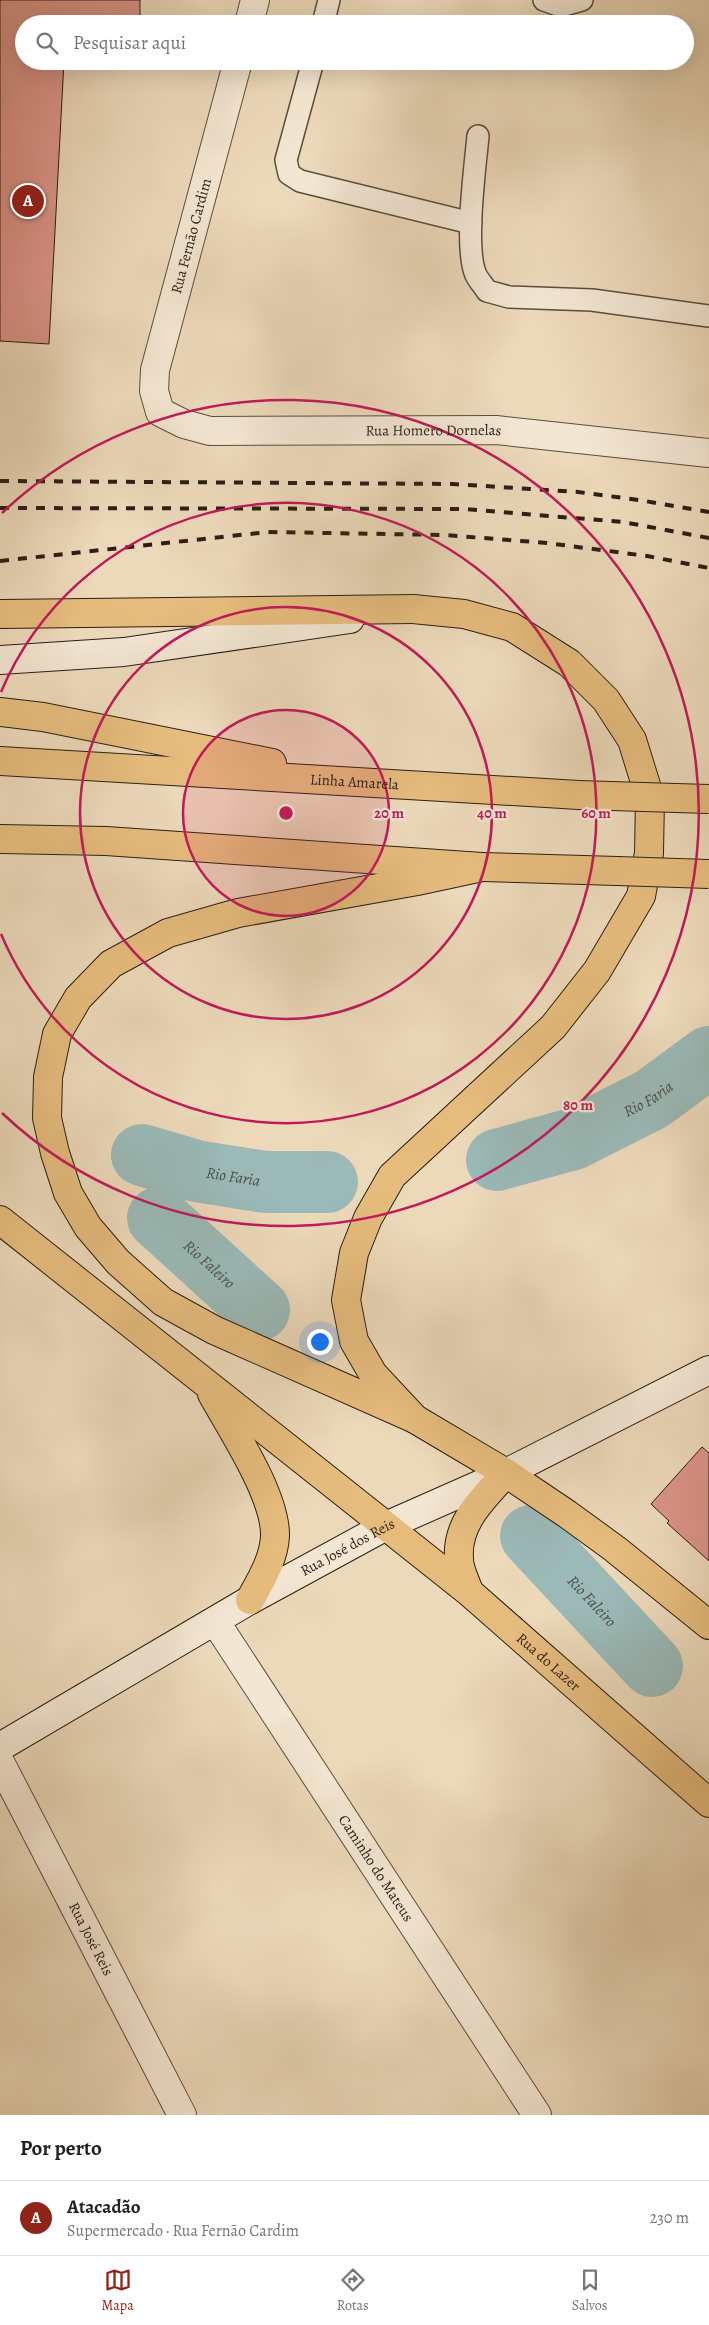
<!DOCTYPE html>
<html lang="pt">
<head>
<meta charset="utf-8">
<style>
	body { margin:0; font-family:Alegreya,serif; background:#f6f6f6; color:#222 }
	.you { position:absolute; left:319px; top:1341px; width:18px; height:18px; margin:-12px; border:4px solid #fff; border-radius:50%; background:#1a73e8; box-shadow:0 0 0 8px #1a73e833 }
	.badge { display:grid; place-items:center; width:32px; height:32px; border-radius:50%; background:#8f2418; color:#fff; font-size:16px; font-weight:700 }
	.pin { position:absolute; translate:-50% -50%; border:2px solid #fff; box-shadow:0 1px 5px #0006 }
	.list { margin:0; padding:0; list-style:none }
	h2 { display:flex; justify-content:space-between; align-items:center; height:65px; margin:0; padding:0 20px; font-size:21px }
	h2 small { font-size:16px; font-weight:400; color:#767676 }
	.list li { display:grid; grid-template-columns:32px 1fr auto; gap:15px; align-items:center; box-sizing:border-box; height:75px; padding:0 20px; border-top:1px solid #e0e0e0 }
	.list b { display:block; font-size:19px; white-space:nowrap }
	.list p { margin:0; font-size:16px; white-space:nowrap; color:#767676 }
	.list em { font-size:16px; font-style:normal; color:#767676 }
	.icon { flex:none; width:28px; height:28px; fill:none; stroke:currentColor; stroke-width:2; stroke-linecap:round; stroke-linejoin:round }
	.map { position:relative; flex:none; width:709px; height:2115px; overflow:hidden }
	.search { position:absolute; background:#fff; box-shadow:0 5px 20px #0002; left:15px; right:15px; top:15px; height:55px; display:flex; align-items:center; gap:12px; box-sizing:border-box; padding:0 18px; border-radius:28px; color:#767676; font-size:19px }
	.sheet { height:140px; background:#fff }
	nav { display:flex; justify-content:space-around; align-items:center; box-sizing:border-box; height:70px; border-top:1px solid #e0e0e0; background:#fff; font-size:14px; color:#767676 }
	nav a { display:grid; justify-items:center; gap:2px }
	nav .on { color:#8f2418 }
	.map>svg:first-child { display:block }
</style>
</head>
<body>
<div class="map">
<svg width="709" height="2115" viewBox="0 0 709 2115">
	<rect width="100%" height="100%" fill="#ecd9ba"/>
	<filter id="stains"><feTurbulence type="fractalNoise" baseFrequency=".004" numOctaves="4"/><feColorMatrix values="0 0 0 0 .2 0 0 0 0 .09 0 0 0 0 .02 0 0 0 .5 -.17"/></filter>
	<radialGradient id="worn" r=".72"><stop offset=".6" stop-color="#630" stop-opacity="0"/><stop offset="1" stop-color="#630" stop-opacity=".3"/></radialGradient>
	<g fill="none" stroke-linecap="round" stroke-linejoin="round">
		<g stroke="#9ab9b7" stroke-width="62">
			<path id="s1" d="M 142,1155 L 196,1171 L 265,1182 L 327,1182"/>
			<path id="s2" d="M 497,1160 L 573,1139 L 652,1099 L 709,1057"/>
			<path id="s3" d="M 158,1218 L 259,1310"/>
			<path id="s4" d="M 531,1536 L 652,1666"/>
		</g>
	</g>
	<path fill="#dc958a" stroke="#291f15" d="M 0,0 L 140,0 L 140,24 L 24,24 L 24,61 L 64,61 L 49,344 L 0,341 Z
		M 702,1447 L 709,1453 L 709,1561 L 667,1523 L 669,1521 L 651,1504 Z"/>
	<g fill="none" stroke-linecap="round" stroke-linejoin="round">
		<g stroke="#5a4e3e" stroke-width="24">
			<path id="lane" d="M 544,0 L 561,6 L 582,0
				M 323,24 L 329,0
				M 313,61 L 286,160 L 289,174 L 300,181 L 471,223
				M 478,136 C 475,168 464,249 476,275 C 479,281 484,286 487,291 L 509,297 L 592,300 L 709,316"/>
		</g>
		<g stroke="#5a4e3e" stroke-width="30">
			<g id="street">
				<path d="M 249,24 L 255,0"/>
				<path id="s5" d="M 238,61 L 155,370 L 154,391 L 160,412 L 184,424 L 210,431 L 496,430 L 709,453"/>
				<path id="s6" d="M 215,1621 L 537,2115"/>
				<path id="s7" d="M 0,1762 L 182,2115"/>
			</g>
		</g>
		<g stroke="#291f15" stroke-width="30">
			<g id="secondary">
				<path d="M 0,660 L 124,652 L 350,619"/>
				<path id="s8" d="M 0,1747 L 250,1600 L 386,1526 L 506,1473 L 709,1370"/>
			</g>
		</g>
		<g stroke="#291f15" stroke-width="30">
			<g id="primary">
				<path d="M 413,609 L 464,614 L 512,627 L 569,663 L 606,700 L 632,740 L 650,798 L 649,853 L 641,896 L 597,971 L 553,1027 L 392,1176 L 368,1218 L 354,1253 L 346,1300 L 354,1341 L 373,1374 L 415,1419 L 506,1473 L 567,1514 L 615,1549 L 709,1625"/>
				<path id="s9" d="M 386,1526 L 469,1592 L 709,1803"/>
				<path d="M 469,1592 C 466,1582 459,1570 459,1559 C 456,1522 484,1498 506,1473"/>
			</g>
		</g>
		<g stroke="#291f15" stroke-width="30">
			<g id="highway">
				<path d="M 0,614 L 413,609"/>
				<path d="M 0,712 L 43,717 L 272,763"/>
				<path id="s10" d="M 0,761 L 579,795"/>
				<path d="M 0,839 L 106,841 L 482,867 L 617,871"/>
				<path d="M 0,1220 L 386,1526"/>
				<path d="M 212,1394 C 232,1430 276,1496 275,1536 C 274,1559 261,1580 250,1600"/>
				<path d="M 415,1419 L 214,1330 L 163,1302 L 118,1262 L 88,1227 L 68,1193 L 55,1153 L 47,1118 L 48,1077 L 57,1034 L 78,998 L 111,964 L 168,933 L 238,913 L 417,881 L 482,867"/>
			</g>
		</g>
		<use href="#lane" stroke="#f3e6d2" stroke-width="21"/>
		<use href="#street" stroke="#f3e6d2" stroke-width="28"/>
		<use href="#secondary" stroke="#f3e6d2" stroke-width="28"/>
		<use href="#primary" stroke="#e6bc7d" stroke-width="28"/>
		<use href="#highway" stroke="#e6bc7d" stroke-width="28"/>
		<path stroke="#291f15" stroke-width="4" stroke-dasharray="9 9" stroke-linecap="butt" d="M 0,481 L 453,484 L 578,492 L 639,500 L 709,512
			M 0,508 L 464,509 L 623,522 L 709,538
			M 0,561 L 268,532 L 445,535 L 547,543 L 647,556 L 709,568"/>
		<g stroke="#291f15" stroke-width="30" stroke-linecap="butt">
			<path id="highway-bridge" d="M 579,795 L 709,799
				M 617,871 L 709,874"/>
		</g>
		<use href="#highway-bridge" stroke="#e6bc7d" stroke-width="28"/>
	</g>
	<circle cx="286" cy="813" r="103" fill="#c2185b" fill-opacity=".12"/>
	<g fill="none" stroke="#c2185b" stroke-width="2.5">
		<circle cx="286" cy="813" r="103"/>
		<circle cx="286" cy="813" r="206"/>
		<path d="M1 692A310 310 0 1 1 1 934"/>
		<path d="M2 513A413 413 0 1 1 2 1113"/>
	</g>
	<g text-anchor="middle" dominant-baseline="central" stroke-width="4.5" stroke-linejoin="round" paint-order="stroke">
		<g font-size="15" fill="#291f15" stroke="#f3e6d2">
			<text transform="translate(191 236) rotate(-75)">Rua Fernão Cardim</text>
			<text stroke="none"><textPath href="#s5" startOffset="640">Rua Homero Dornelas</textPath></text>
			<text stroke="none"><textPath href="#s10" startOffset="355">Linha Amarela</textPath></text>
			<text stroke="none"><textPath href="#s8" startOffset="401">Rua José dos Reis</textPath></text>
			<text stroke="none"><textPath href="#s9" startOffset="212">Rua do Lazer</textPath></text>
			<text stroke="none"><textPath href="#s6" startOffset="295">Caminho do Mateus</textPath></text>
			<text stroke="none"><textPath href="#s7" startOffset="199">Rua José Reis</textPath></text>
		</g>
		<g font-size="16" font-style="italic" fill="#4b4d46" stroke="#f3e6d2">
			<text stroke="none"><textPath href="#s2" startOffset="164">Rio Faria</textPath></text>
			<text stroke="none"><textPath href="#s1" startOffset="94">Rio Faria</textPath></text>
			<text stroke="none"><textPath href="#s3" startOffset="69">Rio Faleiro</textPath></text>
			<text stroke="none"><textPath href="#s4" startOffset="89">Rio Faleiro</textPath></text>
		</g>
	</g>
	<circle cx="286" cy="813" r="8" fill="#c2185b" stroke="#f3e6d2" stroke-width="2.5"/>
	<g font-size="15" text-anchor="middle" font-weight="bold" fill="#c2185b" stroke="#f3e6d2" stroke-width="4.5" stroke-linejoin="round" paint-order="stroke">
		<text x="389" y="818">20 m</text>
		<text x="492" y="818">40 m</text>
		<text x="596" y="818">60 m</text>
		<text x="578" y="1110">80 m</text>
	</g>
	<rect width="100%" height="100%" filter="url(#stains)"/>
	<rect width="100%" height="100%" fill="url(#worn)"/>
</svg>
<div class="you"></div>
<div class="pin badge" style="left:28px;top:201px">A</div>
<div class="search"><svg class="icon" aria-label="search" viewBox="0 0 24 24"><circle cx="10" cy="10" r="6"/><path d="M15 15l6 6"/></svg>Pesquisar aqui</div>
</div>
<section class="sheet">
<h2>Por perto<small></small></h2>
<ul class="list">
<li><span class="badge">A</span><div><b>Atacadão</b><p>Supermercado · Rua Fernão Cardim</p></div><em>230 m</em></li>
</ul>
</section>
<nav>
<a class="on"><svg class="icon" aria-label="map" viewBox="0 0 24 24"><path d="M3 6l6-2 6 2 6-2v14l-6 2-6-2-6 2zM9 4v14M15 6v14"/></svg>Mapa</a>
<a><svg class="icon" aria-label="directions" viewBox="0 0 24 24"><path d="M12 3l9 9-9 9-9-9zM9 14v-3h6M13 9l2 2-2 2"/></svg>Rotas</a>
<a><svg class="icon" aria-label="saved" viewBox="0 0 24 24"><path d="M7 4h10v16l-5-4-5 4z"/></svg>Salvos</a>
</nav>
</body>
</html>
